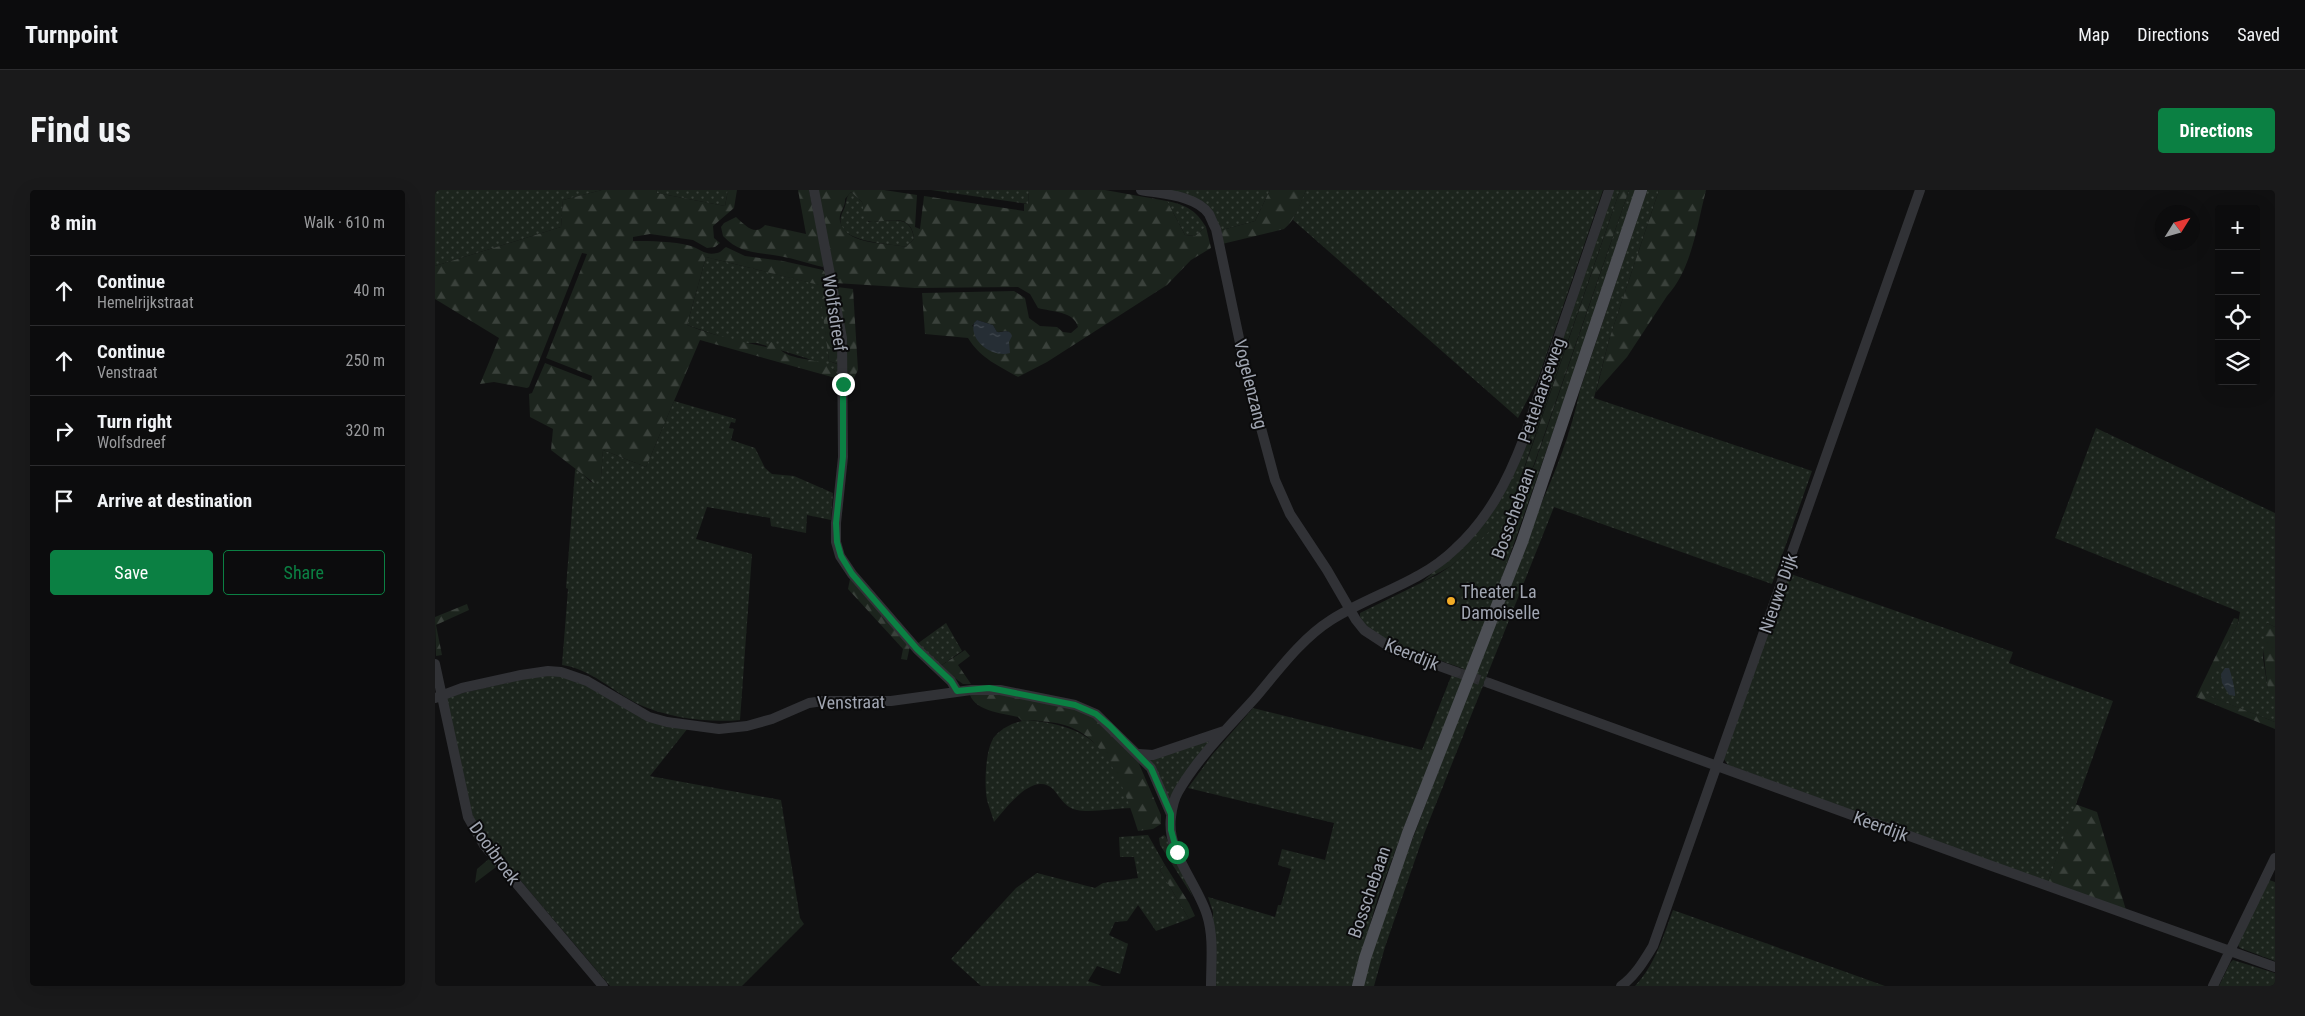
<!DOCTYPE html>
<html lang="en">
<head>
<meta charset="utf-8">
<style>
	body { margin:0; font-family:"Roboto Condensed",sans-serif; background:#1a1a1b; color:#f1f3f6 }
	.controls { position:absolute; right:15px; top:15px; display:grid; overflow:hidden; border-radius:5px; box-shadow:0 5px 20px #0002 }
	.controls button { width:45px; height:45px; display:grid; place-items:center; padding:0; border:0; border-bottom:1px solid #2c2c2e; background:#0c0c0d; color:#f1f3f6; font:25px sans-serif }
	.compass { position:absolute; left:1720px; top:15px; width:45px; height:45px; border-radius:50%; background:#0c0c0d; box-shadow:0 5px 20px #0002; rotate:53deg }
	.stop { position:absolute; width:15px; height:15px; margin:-11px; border:4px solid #0b8043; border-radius:50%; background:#fff }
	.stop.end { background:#0b8043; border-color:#fff; box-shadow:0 1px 5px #0008 }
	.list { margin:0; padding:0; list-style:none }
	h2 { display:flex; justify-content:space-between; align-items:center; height:65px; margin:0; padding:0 20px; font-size:21px }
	h2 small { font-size:16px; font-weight:400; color:#9a9b9d }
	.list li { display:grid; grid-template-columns:32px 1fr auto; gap:15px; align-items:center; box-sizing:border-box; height:70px; padding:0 20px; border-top:1px solid #2c2c2e }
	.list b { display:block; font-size:19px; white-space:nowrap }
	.list p { margin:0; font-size:16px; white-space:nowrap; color:#9a9b9d }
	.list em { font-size:16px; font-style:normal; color:#9a9b9d }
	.actions { display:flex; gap:10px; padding:15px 20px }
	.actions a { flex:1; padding:11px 0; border:1px solid #0b8043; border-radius:5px; text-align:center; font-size:18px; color:#0b8043 }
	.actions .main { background:#0b8043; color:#fff }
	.icon { flex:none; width:28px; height:28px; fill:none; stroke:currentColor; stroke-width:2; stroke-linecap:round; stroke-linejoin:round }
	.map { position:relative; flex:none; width:1840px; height:796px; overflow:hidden; border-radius:5px }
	header { display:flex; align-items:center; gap:30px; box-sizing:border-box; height:70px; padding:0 25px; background:#0c0c0d; border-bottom:1px solid #2c2c2e }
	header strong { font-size:24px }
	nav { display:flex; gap:28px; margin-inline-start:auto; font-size:18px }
	.intro { display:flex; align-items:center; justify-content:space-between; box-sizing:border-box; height:120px; padding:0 30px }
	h1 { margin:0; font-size:35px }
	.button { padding:12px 22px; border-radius:5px; background:#0b8043; color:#fff; font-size:18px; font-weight:700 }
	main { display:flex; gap:30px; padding:0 30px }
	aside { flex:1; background:#0c0c0d; border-radius:5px; box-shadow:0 5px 20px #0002 }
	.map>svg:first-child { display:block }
</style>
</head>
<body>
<header>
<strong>Turnpoint</strong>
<nav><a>Map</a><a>Directions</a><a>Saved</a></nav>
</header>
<div class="intro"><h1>Find us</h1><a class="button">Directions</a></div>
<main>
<aside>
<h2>8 min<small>Walk · 610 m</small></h2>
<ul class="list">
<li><svg class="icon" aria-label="ahead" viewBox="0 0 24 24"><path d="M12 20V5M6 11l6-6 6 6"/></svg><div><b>Continue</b><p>Hemelrijkstraat</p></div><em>40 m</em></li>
<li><svg class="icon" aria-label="ahead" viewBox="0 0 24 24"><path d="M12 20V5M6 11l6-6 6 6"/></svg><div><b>Continue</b><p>Venstraat</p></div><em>250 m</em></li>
<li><svg class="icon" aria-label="right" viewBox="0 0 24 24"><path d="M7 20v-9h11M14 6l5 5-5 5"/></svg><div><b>Turn right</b><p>Wolfsdreef</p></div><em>320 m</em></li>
<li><svg class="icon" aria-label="arrive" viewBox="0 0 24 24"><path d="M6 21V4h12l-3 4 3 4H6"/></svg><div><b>Arrive at destination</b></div></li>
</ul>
<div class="actions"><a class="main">Save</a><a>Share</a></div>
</aside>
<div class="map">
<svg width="1840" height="796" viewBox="0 0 1840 796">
	<defs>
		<pattern id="grass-dots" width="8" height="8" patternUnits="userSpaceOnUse" patternTransform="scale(1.25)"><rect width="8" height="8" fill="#1c241d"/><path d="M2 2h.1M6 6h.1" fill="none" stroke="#3a413b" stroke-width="1.8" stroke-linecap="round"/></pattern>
		<pattern id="forest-firs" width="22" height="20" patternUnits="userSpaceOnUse" patternTransform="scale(1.25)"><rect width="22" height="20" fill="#1c241d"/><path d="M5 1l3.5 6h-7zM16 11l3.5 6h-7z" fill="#3a413b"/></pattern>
		<pattern id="water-ripples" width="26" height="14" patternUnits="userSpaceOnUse" patternTransform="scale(1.25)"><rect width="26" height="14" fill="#262e35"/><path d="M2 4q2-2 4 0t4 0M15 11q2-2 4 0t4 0" fill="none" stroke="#424950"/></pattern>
	</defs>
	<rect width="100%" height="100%" fill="#101011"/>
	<path fill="url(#grass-dots)" d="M 0,0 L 167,0 L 128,10 L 126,37 L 0,76 Z
		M 221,0 L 293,0 L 290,16 L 222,3 Z
		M 496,0 L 594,0 L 593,14 Z
		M 718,0 L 835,0 L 820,31 L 780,42 L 765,14 Z
		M 871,0 L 1168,0 L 1103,189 L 1083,228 L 858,30 Z
		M 1177,0 L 1185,0 L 1070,333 L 1068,344 L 1089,305 L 1194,0 L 1203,0 L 1039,467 L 974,624 L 943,707 L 917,796 L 777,796 L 778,722 L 773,707 L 840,727 L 843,715 L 846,715 L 856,679 L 843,675 L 847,659 L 890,670 L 899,633 L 753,598 L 777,565 L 818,518 L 987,560 L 1017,484 L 1026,487 L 1029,479 L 959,454 L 944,447 L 925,430 L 925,423 L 1002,385 L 1016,376 L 1055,340 L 1047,333 L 1067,301 Z
		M 1212,0 L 1224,0 L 1174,150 L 1159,208 L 1377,281 L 1337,394 L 1119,317 L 989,644 L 950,757 L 939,796 L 926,796 L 942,743 L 1094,341 C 1115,295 1135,249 1145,200 Z
		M 416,2 L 427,12 L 433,32 C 450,33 476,21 479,49 L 471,57 L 466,56 C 446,53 391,51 409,19 C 412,13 410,7 416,2 Z
		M 732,11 C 751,15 761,20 771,37 L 760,46 L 750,45 Z
		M 271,67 L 385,95 L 394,171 L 402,174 L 405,191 L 399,180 L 371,168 L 322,153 L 304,153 L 252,135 Z
		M 239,211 L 301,229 L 300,233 L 296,232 L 294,238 L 299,239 L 296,250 L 320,258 L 330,278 L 337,284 L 359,286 L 398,303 L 396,330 L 372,325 L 371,343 L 336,336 L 335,328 L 272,317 L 261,349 L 317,364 L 305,530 C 273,533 233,528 203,514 C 177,501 156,479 127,475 L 133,399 L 131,398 L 140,281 L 141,278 L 156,292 L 166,287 L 168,260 L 211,277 Z
		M 1661,238 L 1840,323 L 1840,437 L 1832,433 L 1828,468 L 1833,499 L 1840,499 L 1840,532 L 1768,504 L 1803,433 L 1805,422 L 1620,348 Z
		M 1353,383 L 1578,462 L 1574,473 L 1678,511 L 1613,692 L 1293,575 L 1288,568 Z
		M 511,433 L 527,461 L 504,477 L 482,454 Z
		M 113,483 L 145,491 L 173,507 L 253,538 L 215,586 L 346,610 L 365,728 L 369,734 L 307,796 L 175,796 L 46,644 L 37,624 L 11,507 Z
		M 592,530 C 656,536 676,558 696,618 C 680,618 656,623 642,620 C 631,618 625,608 619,600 C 599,579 571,618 559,632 C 557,625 554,617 552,610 C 549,596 550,555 561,545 C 570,536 580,532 592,530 Z
		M 777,547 L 736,611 L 711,568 Z
		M 713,645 L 730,675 L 725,680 L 754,729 L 721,741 L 703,715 L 692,731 L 680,732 L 674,745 L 693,754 L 685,784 L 662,776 L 653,791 L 667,796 L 546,796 L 516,769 L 581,698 L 602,683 L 660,698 L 668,693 L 703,688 L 699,667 L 685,667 L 684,647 Z
		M 729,645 L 731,647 L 758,707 L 725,655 L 724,648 Z
		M 1831,689 L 1840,692 L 1840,771 L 1805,758 L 1803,755 Z
		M 1238,720 L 1450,796 L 1200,796 C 1220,775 1228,747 1238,720 Z
		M 1798,770 L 1840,783 L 1840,796 L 1784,796 L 1795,773 Z"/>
	<path fill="url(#forest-firs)" fill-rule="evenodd" d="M 167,0 L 221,0 L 222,3 L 290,16 L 293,0 L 302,0 L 299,18 L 278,36 L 279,48 L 285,53 L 280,57 L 272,58 L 258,50 L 215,44 L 198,47 L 198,51 C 217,51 237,51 256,56 C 265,59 271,66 282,63 C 285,63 288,59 291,57 L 310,66 L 348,71 L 388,80 L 391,83 L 402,143 L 403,174 L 394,171 L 384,95 L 271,67 L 252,135 C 279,146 304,151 331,157 L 336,152 C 343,153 343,158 348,162 C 364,173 397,166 404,189 L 265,150 L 211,277 L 168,260 L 166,287 L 159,293 L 116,260 L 118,239 L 95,227 L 94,204 L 97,203 L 110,173 L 156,191 L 157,186 L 111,168 L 152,64 L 147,63 L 94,197 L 92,198 L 59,192 L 45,194 L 64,148 L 0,109 L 0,76 L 126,37 L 128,10 Z
		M 363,0 L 374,0 L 389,73 L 388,77 C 371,73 354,67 338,65 C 318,62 303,62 288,46 L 286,37 L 289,33 L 301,27 C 310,35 320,47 330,35 L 371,44 Z
		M 381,0 L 449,0 L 482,5 L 480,37 L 485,39 L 489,6 L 589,21 L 589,14 L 593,14 L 594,0 L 670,0 L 732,11 L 750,45 L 760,46 L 771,37 L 776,58 L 756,70 L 732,95 L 612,172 L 583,187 C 564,176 545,168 533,148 L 490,144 L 487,103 L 579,101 L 590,108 L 594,128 L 605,136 L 622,137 L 628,142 L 636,143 L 643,137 C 639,121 617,122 603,118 L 595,104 L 583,97 L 480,98 L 400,93 ZM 416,2 L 427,12 L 430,30 C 442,38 476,16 479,49 L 471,57 L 466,56 C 447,53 410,54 405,31 C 403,23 411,17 410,9 ZM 542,130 L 558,135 L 562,142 L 573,141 L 574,152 L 537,136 Z
		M 835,0 L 871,0 C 865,14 861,30 849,39 L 783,55 L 780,42 L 820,31 Z
		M 1185,0 L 1194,0 L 1078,335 L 1067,344 Z
		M 1224,0 L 1271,0 C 1262,35 1257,79 1232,106 L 1192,167 L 1161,202 L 1174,150 Z
		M 402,97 L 418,99 L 423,180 L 419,188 L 412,189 Z
		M 1047,333 L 1056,340 L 1016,376 L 987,392 L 1024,360 Z
		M 415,389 L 475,456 L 472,470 L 466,469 L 468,459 L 413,399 Z
		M 32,414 L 34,420 L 1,435 L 7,465 L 1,466 L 0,427 Z
		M 1799,428 L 1803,429 L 1803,433 L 1769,504 L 1840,532 L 1840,539 L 1761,507 Z
		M 1832,433 L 1840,437 L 1840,499 L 1833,499 C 1830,476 1826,456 1832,433 Z
		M 530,460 L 535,466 L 523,475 L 536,494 L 528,494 L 504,477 Z
		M 534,501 L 553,501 L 655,523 L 702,569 L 726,625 L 726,634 L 718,639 L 703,641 C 688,595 670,537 614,532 C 605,531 595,529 587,531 L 583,527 C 566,523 537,521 534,501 Z
		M 1640,614 L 1662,622 L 1691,720 L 1613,692 Z
		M 55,668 L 61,677 L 40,693 L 42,679 Z
		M 730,675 L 754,713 L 760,726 L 754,729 L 725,680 Z"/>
	<path fill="url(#water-ripples)" d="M 542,130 L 558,135 L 562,142 C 568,143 574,138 577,146 L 574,152 L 575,163 C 558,168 534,151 539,133 Z
		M 1790,478 L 1794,478 C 1796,483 1801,503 1800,506 L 1794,505 L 1787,493 L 1786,484 Z"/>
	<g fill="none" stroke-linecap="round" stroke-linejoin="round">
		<path stroke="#2d2e31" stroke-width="10" stroke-dasharray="10 5" stroke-linecap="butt" d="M 1021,482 L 1054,493"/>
		<path stroke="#313236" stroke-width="10" d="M 379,0 L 407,148 L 408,267 L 401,333 L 401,352 L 405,366 L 417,384 L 482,459 L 516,491 L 522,501
			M 706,0 C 726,4 761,5 774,24 C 776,28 778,34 781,39 L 812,186 L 840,290 L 855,324 L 892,380 L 921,430 L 929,440 L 958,459 L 1021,482
			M 0,474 L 33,627 L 49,655 L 168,796
			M 1054,493 L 1557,676 L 1840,777
			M 0,508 L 27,498 L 86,485 L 113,481 L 126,482 L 152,491 L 214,527 L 232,532 L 284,539 L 312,536 L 337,529 L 374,513 L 388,511 L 456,511 L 536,500 L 565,500 L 640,515 L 661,524 L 716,578 L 736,624
			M 704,564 L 718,565 L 789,541
			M 776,796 C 776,772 779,747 772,725 C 762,693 731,661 736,627 C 737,618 739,609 743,602 C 763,567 794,537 820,508 C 843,481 866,449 896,430 C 937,404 985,393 1020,359 C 1054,328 1073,290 1089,248 L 1174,0
			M 1186,796 C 1200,786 1209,771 1218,756 L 1485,0
			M 1778,796 L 1840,668"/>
		<path stroke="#4d4f55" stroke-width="12" d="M 923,796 L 930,768 L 973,643 L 1087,352 L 1206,0"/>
	</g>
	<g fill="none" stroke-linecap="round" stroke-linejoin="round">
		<path stroke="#0b8043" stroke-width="6" d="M 408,194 L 408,267 L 401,333 L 402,352 L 406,366 L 417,384 L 482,459 L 516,491 L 522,501 L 554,498 L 565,500 L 640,515 L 661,524 L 675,536 L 716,578 L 736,624 L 736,640 L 742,662"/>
	</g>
	<circle fill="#f3ac26" stroke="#0b0b0c" stroke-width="2" cx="1016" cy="411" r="5"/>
	<g text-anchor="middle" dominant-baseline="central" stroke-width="4" stroke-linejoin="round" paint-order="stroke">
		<g font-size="18" fill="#a1a6b2" stroke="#0b0b0c">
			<text transform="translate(400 123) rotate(81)">Wolfsdreef</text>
			<text transform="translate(816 194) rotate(76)">Vogelenzang</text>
			<text transform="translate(1106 200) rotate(-71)">Pettelaarseweg</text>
			<text transform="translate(1078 323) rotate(-70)">Bosschebaan</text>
			<text transform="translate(1343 403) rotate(-71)">Nieuwe Dijk</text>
			<text transform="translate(977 464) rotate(22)">Keerdijk</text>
			<text transform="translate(416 512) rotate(-1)">Venstraat</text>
			<text transform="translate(1446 636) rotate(20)">Keerdijk</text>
			<text transform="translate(60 663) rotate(54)">Dooibroek</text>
			<text transform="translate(934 702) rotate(-71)">Bosschebaan</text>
		</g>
		<g font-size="18" fill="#a1a6b2" stroke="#0b0b0c" text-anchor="start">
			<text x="1026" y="401">Theater La<tspan x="1026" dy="21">Damoiselle</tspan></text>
		</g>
	</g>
</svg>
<div class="controls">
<button>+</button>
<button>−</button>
<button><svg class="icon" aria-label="locate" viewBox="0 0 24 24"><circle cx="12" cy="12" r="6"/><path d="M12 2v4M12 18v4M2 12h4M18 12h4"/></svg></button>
<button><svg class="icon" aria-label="layers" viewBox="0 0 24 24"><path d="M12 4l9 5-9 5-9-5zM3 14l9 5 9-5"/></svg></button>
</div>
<svg class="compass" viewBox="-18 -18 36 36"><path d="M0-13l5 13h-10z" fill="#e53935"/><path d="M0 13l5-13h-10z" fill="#9a9b9d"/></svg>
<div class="stop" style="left:742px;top:662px"></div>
<div class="stop end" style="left:408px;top:194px"></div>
</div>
</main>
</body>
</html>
